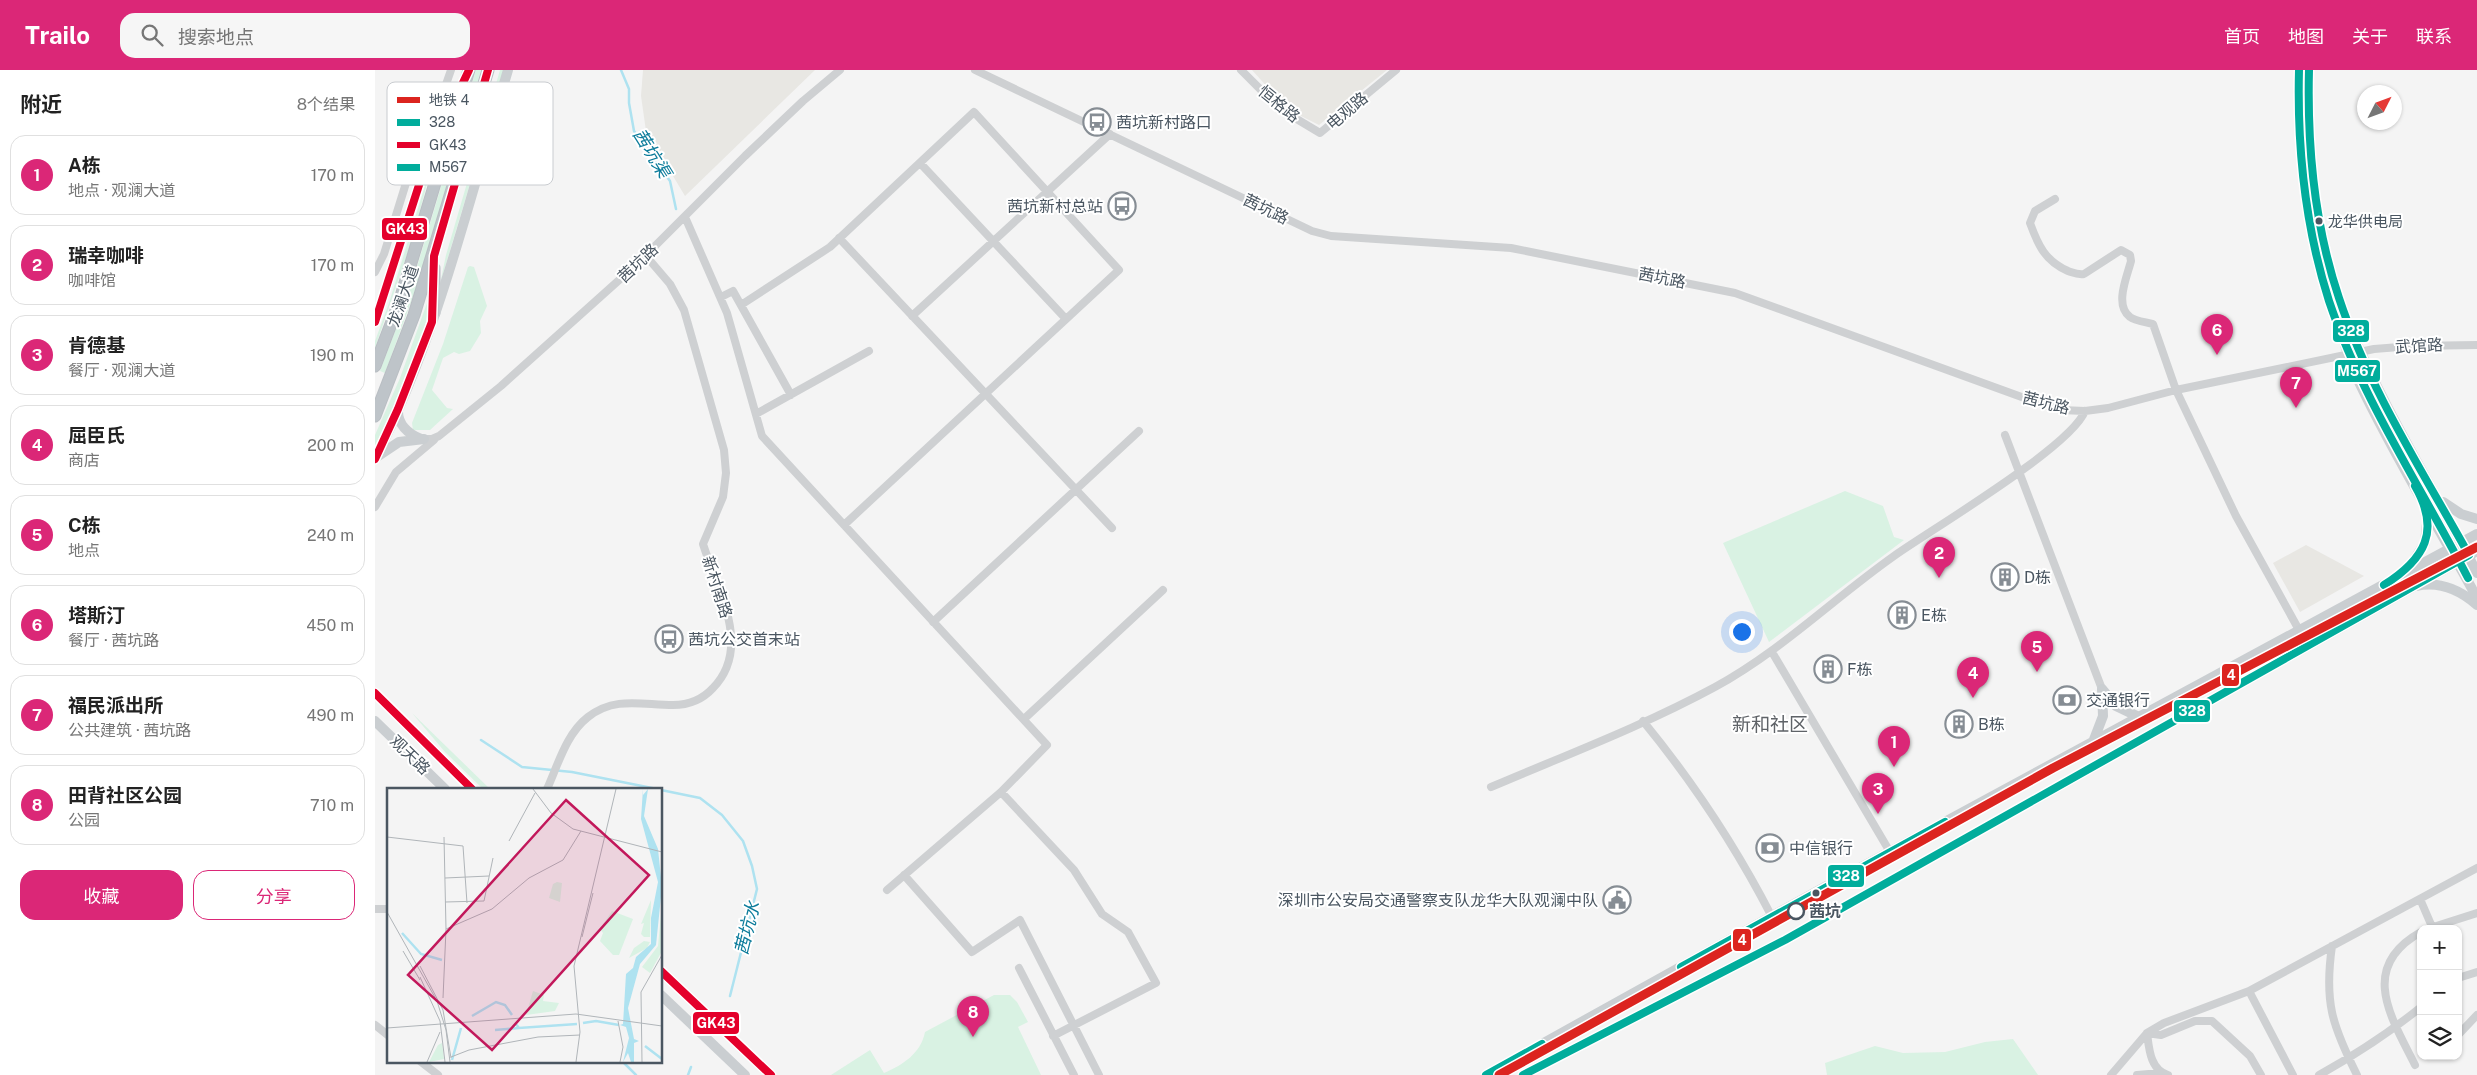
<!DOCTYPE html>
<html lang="zh">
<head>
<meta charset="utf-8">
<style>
	body { margin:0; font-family:"Public Sans","Noto Sans SC",sans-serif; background:#f6f6f6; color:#222 }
	.controls { position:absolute; right:15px; bottom:15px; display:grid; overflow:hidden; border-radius:10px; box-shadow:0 1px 4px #0004 }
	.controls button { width:45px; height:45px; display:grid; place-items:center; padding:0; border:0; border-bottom:1px solid #e0e0e0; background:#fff; color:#222; font:25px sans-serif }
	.compass { position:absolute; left:1982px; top:15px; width:45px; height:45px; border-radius:50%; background:#fff; box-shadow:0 1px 4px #0004; rotate:48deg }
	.you { position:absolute; left:1366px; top:561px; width:18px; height:18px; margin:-12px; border:4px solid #fff; border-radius:50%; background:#1a73e8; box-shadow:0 0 0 8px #1a73e833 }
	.badge { display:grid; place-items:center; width:32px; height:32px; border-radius:50%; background:#db2777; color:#fff; font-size:16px; font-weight:700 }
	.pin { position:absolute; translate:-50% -41px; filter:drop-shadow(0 1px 2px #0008) }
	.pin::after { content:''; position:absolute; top:26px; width:18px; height:15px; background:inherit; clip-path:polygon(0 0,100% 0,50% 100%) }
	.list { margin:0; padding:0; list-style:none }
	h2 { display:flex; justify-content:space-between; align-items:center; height:65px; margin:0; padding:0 20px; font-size:21px }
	h2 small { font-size:16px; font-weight:400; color:#767676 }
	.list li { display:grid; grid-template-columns:32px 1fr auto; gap:15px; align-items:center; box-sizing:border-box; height:80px; margin:0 10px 10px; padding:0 10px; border:1px solid #e0e0e0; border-radius:15px }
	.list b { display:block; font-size:19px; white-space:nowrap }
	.list p { margin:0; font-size:16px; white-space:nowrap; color:#767676 }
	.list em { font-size:16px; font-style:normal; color:#767676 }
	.actions { display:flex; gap:10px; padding:15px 20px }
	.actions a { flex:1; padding:11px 0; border:1px solid #db2777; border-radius:15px; text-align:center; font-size:18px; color:#db2777 }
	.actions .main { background:#db2777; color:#fff }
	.icon { flex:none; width:28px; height:28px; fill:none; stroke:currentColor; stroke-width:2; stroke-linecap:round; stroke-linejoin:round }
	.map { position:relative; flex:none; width:2102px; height:1005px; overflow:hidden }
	header { display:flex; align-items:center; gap:30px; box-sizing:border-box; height:70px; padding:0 25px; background:#db2777; color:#fff }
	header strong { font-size:24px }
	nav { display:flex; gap:28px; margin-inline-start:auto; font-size:18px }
	.search { width:350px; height:45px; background:#f6f6f6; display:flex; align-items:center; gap:12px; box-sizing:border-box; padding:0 18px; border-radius:15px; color:#767676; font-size:19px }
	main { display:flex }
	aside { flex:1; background:#fff }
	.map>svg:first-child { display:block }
</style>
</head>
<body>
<header>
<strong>Trailo</strong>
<div class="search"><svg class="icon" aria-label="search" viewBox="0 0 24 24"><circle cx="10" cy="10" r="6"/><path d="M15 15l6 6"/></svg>搜索地点</div>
<nav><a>首页</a><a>地图</a><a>关于</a><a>联系</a></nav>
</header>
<main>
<aside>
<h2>附近<small>8个结果</small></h2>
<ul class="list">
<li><span class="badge">1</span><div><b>A栋</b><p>地点 · 观澜大道</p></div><em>170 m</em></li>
<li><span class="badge">2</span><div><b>瑞幸咖啡</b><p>咖啡馆</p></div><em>170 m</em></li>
<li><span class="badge">3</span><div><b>肯德基</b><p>餐厅 · 观澜大道</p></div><em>190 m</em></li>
<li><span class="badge">4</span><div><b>屈臣氏</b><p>商店</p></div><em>200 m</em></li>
<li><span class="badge">5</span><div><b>C栋</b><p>地点</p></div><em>240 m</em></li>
<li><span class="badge">6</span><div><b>塔斯汀</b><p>餐厅 · 茜坑路</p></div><em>450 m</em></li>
<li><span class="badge">7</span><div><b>福民派出所</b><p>公共建筑 · 茜坑路</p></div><em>490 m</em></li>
<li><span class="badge">8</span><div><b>田背社区公园</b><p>公园</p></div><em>710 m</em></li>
</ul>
<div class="actions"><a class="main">收藏</a><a>分享</a></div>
</aside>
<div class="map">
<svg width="2102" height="1005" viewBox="0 0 2102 1005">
	<rect width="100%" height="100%" fill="#f4f4f4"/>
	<path fill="#e8e7e3" d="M 268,0 L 440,0 L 310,126 L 271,61 L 266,26 Z
		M 877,0 L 1012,0 L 944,55 L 912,39 Z
		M 1931,475 L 1989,506 L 1925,542 L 1898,493 Z"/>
	<path fill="#d9f2e3" d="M 101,0 L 106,0 L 43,213 L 10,303 L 5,301 L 33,227 Z
		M 125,0 L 129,0 L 65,214 L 71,185 Z
		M 63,73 L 37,170 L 0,278 L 0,271 L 14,233 Z
		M 95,196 L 99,197 L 112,236 L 105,251 L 106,263 L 95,281 L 84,284 L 79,282 L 68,288 L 57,320 L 72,338 L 78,339 L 55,360 L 38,360 L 37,353 L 68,274 L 93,197 Z
		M 56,222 C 50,276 26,329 0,376 L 0,365 L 25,308 Z
		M 1470,421 L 1508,436 L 1519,467 L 1529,470 L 1394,572 L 1348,473 Z
		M 37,643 L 115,719 L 108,719 L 70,682 Z
		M 619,925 L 635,925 L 642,932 L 653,952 L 643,957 L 666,1005 L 456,1005 L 495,980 L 509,1003 C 528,995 546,983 550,962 Z
		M 1638,969 L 1663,1005 L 1452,1005 L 1450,993 L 1500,976 L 1528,983 L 1570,982 L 1610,972 Z"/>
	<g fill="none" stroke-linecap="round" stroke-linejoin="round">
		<path stroke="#aee2f0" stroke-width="2.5" d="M 246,0 L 254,19 L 254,33 L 259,61 L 295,111 L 301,139
			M 106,670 L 147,697 L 197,702 L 282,719
			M 286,720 L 325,728 L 347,745 L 368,771 L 377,796 L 382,819 L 355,926
			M 247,991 L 261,1005
			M 313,1005 L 316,997"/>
		<g stroke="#b9bec3" stroke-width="13">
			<path id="highway" d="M 53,87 L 79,32
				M 59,198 L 59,243
				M 0,296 L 24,233 L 94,0
				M 0,346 L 39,245 L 113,0"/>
		</g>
		<path stroke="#ced0d2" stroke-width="8" d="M 600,0 L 937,161 L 956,166 L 1136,178 L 1360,223 L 1663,333 L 1686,340 L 1710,341 L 1733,338 L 1801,320 L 1999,279 L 2037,276 L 2102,275
			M 866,0 L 905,39 L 945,63 L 1021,0
			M 545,93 L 691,249
			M 1680,129 L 1660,141 L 1655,153 C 1663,175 1670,191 1693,201 C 1699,203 1703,205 1709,204 L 1746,180 L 1755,185 L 1756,191 C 1752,207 1739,235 1755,247 C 1760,251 1771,252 1778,254 L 1801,320 L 1861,446 L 1924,560
			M 310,147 L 352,243 L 387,366 L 672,675 L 626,722 L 512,820
			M 464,168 L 737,458
			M 0,202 L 9,184 L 40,84 L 60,46 L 76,0
			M 346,227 L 358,221 L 416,325
			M 366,235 L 455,177 L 599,42 L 744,200 L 469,455
			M 537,246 L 735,64
			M 381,344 L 494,281
			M 1630,365 L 1727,619
			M 49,369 L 57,369 L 64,366 L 126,316 L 262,194 L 370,86 L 428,31 L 465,0
			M 0,437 L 21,402 L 59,370
			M 558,552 L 764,361
			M 1397,582 L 1515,782
			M 649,649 L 788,520
			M 1268,651 C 1318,712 1361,777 1397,847
			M 1116,717 C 1191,685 1268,656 1340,617 C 1406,581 1458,529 1519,486 C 1557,459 1696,377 1710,341
			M 172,719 C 183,695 191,664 213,647 C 240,626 267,635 298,635 C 314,635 327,630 338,618 C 378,577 342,519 328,474 L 348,427 L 351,403 L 349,380 L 309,240 L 295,214 L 271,186
			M 626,722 L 699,800 L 727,844 L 753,862 L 781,913 L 678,966
			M 529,805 L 597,882 L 645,850 L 724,1005
			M 2045,829 L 2058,859
			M 0,839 L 14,839
			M 2052,859 L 2102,843
			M 1957,876 C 1949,932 1957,955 1982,1005
			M 644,898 L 699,1005
			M 2083,908 L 2102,902
			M 1874,921 L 1918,1005
			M 0,955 L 14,966
			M 2083,965 L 2102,945
			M 45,991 L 63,1005
			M 2040,995 C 2016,947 1983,897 2046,862
			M 1736,1005 L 1772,963 L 1789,953 L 1874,921 L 2102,798
			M 1762,1005 L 1786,1003
			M 1793,1005 C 1775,1000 1774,978 1772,963 L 1786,965 L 1820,951 L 1837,951 L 1875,986 L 1886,1005
			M 1944,1005 C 1980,985 2014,963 2046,937"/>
		<path stroke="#caced1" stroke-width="10" d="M 1925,0 C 1921,90 1936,175 1965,259 C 1971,277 1976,296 1984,312 C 2019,386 2063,456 2102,528
			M 1934,0 C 1930,88 1942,179 1976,260 C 2011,344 2061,422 2102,503
			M 0,252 L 53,87
			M 23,339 C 22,354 33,364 46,369
			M 3,386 L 24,372 L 49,369
			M 0,389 C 62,267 94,131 133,0
			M 2068,432 L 2086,444 L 2102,449
			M 2033,499 L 2050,473 L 2053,444
			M 2041,516 C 2064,511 2085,520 2102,535
			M 1727,619 L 1741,636 L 1764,647
			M 0,623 L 97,719
			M 0,651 L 70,719
			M 1718,672 L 1728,646 L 1727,619
			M 286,901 L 396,1005
			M 286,925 L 370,1005
			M 1111,1005 L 1455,814 L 2102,464
			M 1148,1005 L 1410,870 L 2102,481"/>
		<use href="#highway" stroke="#bec4c9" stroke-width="11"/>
		<g stroke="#fff" stroke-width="11">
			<path id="bus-1" d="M 2009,515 C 2050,489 2066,461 2040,416
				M 1306,897 L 1570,752
				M 1111,1005 L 1167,974
				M 1148,1005 L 1410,870 L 2094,485 C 2048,402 1994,319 1964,228 C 1939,154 1932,78 1934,0"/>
		</g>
		<g stroke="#fff" stroke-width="11">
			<path id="bus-2" d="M 0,252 L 53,87 L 94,0
				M 0,389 L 23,339 L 57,252 L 59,186 L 113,0
				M 0,623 L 97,719
				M 286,901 L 396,1005"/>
		</g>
		<g stroke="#fff" stroke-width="11">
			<path id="bus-3" d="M 1924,0 C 1922,79 1930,156 1954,231 C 1987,329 2046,417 2093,508"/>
		</g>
		<use href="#bus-1" stroke="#01ad9c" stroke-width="8"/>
		<use href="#bus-2" stroke="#e4002b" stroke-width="8"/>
		<use href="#bus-3" stroke="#01ad9c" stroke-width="8"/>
		<g stroke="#fff" stroke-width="12">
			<path id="metro-1" d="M 1124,1005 L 1678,698 L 2102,477"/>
		</g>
		<use href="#metro-1" stroke="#dc241f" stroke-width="9"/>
	</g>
	<defs>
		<g id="bus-ring" transform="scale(1.4375)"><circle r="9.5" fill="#fff" stroke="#868d94" stroke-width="1.5"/><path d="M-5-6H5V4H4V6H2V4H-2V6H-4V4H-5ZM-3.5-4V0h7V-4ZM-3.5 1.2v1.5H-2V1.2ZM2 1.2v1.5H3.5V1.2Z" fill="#868d94"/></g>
		<g id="building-ring" transform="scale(1.4375)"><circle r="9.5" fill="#fff" stroke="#868d94" stroke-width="1.5"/><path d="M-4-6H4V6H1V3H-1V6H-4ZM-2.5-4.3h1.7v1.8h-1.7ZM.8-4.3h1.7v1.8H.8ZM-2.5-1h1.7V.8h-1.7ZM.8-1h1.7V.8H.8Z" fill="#868d94"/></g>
		<g id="bank-ring" transform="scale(1.4375)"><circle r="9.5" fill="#fff" stroke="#868d94" stroke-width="1.5"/><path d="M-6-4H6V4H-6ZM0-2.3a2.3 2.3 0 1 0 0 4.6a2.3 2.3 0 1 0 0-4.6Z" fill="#868d94"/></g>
		<g id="civic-ring" transform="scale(1.4375)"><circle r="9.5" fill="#fff" stroke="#868d94" stroke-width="1.5"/><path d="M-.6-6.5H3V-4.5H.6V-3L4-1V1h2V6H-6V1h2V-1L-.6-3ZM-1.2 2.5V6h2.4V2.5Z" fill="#868d94"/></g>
	</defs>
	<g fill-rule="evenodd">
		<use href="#bus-ring" x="722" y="52"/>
		<use href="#bus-ring" x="747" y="136"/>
		<use href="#building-ring" x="1630" y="507"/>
		<use href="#building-ring" x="1527" y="545"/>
		<use href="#bus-ring" x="294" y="569"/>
		<use href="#building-ring" x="1453" y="599"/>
		<use href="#bank-ring" x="1692" y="630"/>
		<use href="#building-ring" x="1584" y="654"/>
		<use href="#bank-ring" x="1395" y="778"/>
		<use href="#civic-ring" x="1242" y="830"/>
	</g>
	<g fill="#4a5661" stroke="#fff" stroke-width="2">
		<circle cx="1944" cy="151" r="4.5"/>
		<circle cx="1441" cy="823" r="4.5"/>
	</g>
	<circle fill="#fff" stroke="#4a5661" stroke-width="2.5" cx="1421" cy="841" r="8"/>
	<g text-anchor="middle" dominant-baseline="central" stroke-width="4" stroke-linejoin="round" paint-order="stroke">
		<g font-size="15" fill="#4a5661" stroke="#fff" text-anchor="start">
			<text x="1953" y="151">龙华供电局</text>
		</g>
		<g font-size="16" fill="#4a5661" stroke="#fff">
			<text transform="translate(904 34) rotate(39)">恒格路</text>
			<text transform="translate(972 41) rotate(-40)">电观路</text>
			<text transform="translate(891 139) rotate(26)">茜坑路</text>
			<text transform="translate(263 193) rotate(-43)">茜坑路</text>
			<text transform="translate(1287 208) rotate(11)">茜坑路</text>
			<text transform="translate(28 226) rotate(-71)">龙澜大道</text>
			<text transform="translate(2044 276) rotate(-3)">武馆路</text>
			<text transform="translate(1671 333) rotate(14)">茜坑路</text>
			<text transform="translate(342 517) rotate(72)">新村南路</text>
			<text transform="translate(35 685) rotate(44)">观天路</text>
		</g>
		<g font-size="16" fill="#4a5661" stroke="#fff" text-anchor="start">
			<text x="741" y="52">茜坑新村路口</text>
			<text x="728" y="136" text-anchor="end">茜坑新村总站</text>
			<text x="1649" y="507">D栋</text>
			<text x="1546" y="545">E栋</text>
			<text x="313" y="569">茜坑公交首末站</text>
			<text x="1472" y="599">F栋</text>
			<text x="1711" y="630">交通银行</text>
			<text x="1603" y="654">B栋</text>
			<text x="1414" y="778">中信银行</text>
			<text x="1223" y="830" text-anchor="end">深圳市公安局交通警察支队龙华大队观澜中队</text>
		</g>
		<g font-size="16" font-weight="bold" fill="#4a5661" stroke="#fff" text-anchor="start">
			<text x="1434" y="841">茜坑</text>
		</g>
		<g font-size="18" font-style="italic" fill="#0c7c9b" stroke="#fff">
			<text transform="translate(277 83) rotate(58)">茜坑渠</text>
			<text transform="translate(372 858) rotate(-76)">茜坑水</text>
		</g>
		<g font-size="19" fill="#5f6368" stroke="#fff">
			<text x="1395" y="654">新和社区</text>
		</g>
	</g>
	<g transform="translate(12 718)">
		<rect width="275" height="275" fill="#f4f4f4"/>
		<path d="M 170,94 L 175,95 L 173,114 L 162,110 L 166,96 ZM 264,112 L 263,149 L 257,149 L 254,146 L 257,135 L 254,136 ZM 275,115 L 275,163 L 263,185 L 255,179 L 271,158 ZM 225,123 L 246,131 L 232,167 L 226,167 L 213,153 L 216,145 L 213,141 ZM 257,153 L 263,154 L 260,160 L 242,170 L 247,160 ZM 146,203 L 157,207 L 156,213 L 172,215 L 168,223 L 139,227 ZM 55,255 L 57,271 L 42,274 L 51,257 Z" fill="#d9f2e3"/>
		<path d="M 256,1 L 256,7 L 261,1 L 257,28 L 271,61 L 275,99 L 269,157 L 253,176 L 241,220 L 247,251 L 252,253 L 247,255 L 247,274 L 244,274 L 241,265 L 236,274 L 242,250 L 239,239 L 233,237 L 236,236 L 239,186 L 246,180 L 249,169 L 264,156 L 264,130 L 271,94 L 254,31 Z" fill="#aee2f0"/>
		<path fill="none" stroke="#aee2f0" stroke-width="2.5" d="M 15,145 L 34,166 L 55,172M 85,228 L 109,214 L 118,217 L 125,227M 128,235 L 132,240 L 190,236M 196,235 L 209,233 L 232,237M 108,242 L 132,240M 258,258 L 275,271M 65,272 L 74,240"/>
		<path fill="none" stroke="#b0b5b9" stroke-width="1" d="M 146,1 L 164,25 L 186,41 L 275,64M 0,49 L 76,58M 57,49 L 59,141M 122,53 L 148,5M 76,58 L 80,115M 58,90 L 102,88M 58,114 L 97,113 L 106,70M 0,124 L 50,213 L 59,242 L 63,274M 195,149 L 206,105M 16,163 L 33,192M 33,178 L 56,222 L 64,270M 33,189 L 53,233 L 58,274M 56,210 L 59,141 L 105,121 L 142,90 L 176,72 L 194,43M 231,233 L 236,259 L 233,274M 0,240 L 189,226 L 275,238M 64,269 L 82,262 L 151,249 L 193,247M 40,274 L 53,244M 189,274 L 193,244 L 187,178 L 229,1M 255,274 L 254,204 L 275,167"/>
		<path fill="#c2185b" fill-opacity="0.15" stroke="#c2185b" stroke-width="2.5" d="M 179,12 L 262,87 L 105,262 L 21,187 Z"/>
		<rect width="275" height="275" fill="none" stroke="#4a5661" stroke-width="2.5"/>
	</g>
	<rect x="12" y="12" width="166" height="103" rx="8" fill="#fff" stroke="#c9ccd0" stroke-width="1"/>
	<rect x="22" y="27" width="23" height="6" fill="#dc241f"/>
	<rect x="22" y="49" width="23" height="7" fill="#01ad9c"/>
	<rect x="22" y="72" width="23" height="6" fill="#e4002b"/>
	<rect x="22" y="94" width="23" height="7" fill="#01ad9c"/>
	<g font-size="14" fill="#4a5661">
		<text x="54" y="35">地铁 4</text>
		<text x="54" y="57">328</text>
		<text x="54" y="80">GK43</text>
		<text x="54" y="102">M567</text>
	</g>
	<g stroke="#fff" stroke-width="2">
		<rect x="6" y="147" width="47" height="24" rx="5" fill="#e4002b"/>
		<rect x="1957" y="249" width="38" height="24" rx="5" fill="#01ad9c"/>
		<rect x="1959" y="289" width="47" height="24" rx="5" fill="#01ad9c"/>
		<rect x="1846" y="593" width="19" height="24" rx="5" fill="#dc241f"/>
		<rect x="1798" y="629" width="38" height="24" rx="5" fill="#01ad9c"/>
		<rect x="1452" y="794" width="38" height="24" rx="5" fill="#01ad9c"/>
		<rect x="1357" y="858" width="20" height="24" rx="5" fill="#dc241f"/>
		<rect x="317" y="941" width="48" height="24" rx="5" fill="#e4002b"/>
	</g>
	<g font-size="14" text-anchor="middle" font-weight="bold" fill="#fff">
		<text x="30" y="164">GK43</text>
		<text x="1976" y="266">328</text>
		<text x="1982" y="306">M567</text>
		<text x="1856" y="610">4</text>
		<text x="1817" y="646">328</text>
		<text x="1471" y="811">328</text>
		<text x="1367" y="875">4</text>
		<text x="341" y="958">GK43</text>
	</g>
</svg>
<div class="controls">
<button>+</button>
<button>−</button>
<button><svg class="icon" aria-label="layers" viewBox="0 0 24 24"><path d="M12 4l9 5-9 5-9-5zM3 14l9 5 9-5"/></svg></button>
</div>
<svg class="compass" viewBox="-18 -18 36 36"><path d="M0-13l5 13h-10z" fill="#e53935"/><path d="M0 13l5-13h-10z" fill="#767676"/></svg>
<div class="you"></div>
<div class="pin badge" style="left:1519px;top:697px">1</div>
<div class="pin badge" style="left:1564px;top:508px">2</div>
<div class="pin badge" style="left:1503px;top:744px">3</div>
<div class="pin badge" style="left:1598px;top:628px">4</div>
<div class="pin badge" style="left:1662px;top:602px">5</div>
<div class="pin badge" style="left:1842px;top:285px">6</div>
<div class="pin badge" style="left:1921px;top:338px">7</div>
<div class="pin badge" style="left:598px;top:967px">8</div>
</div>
</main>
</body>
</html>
